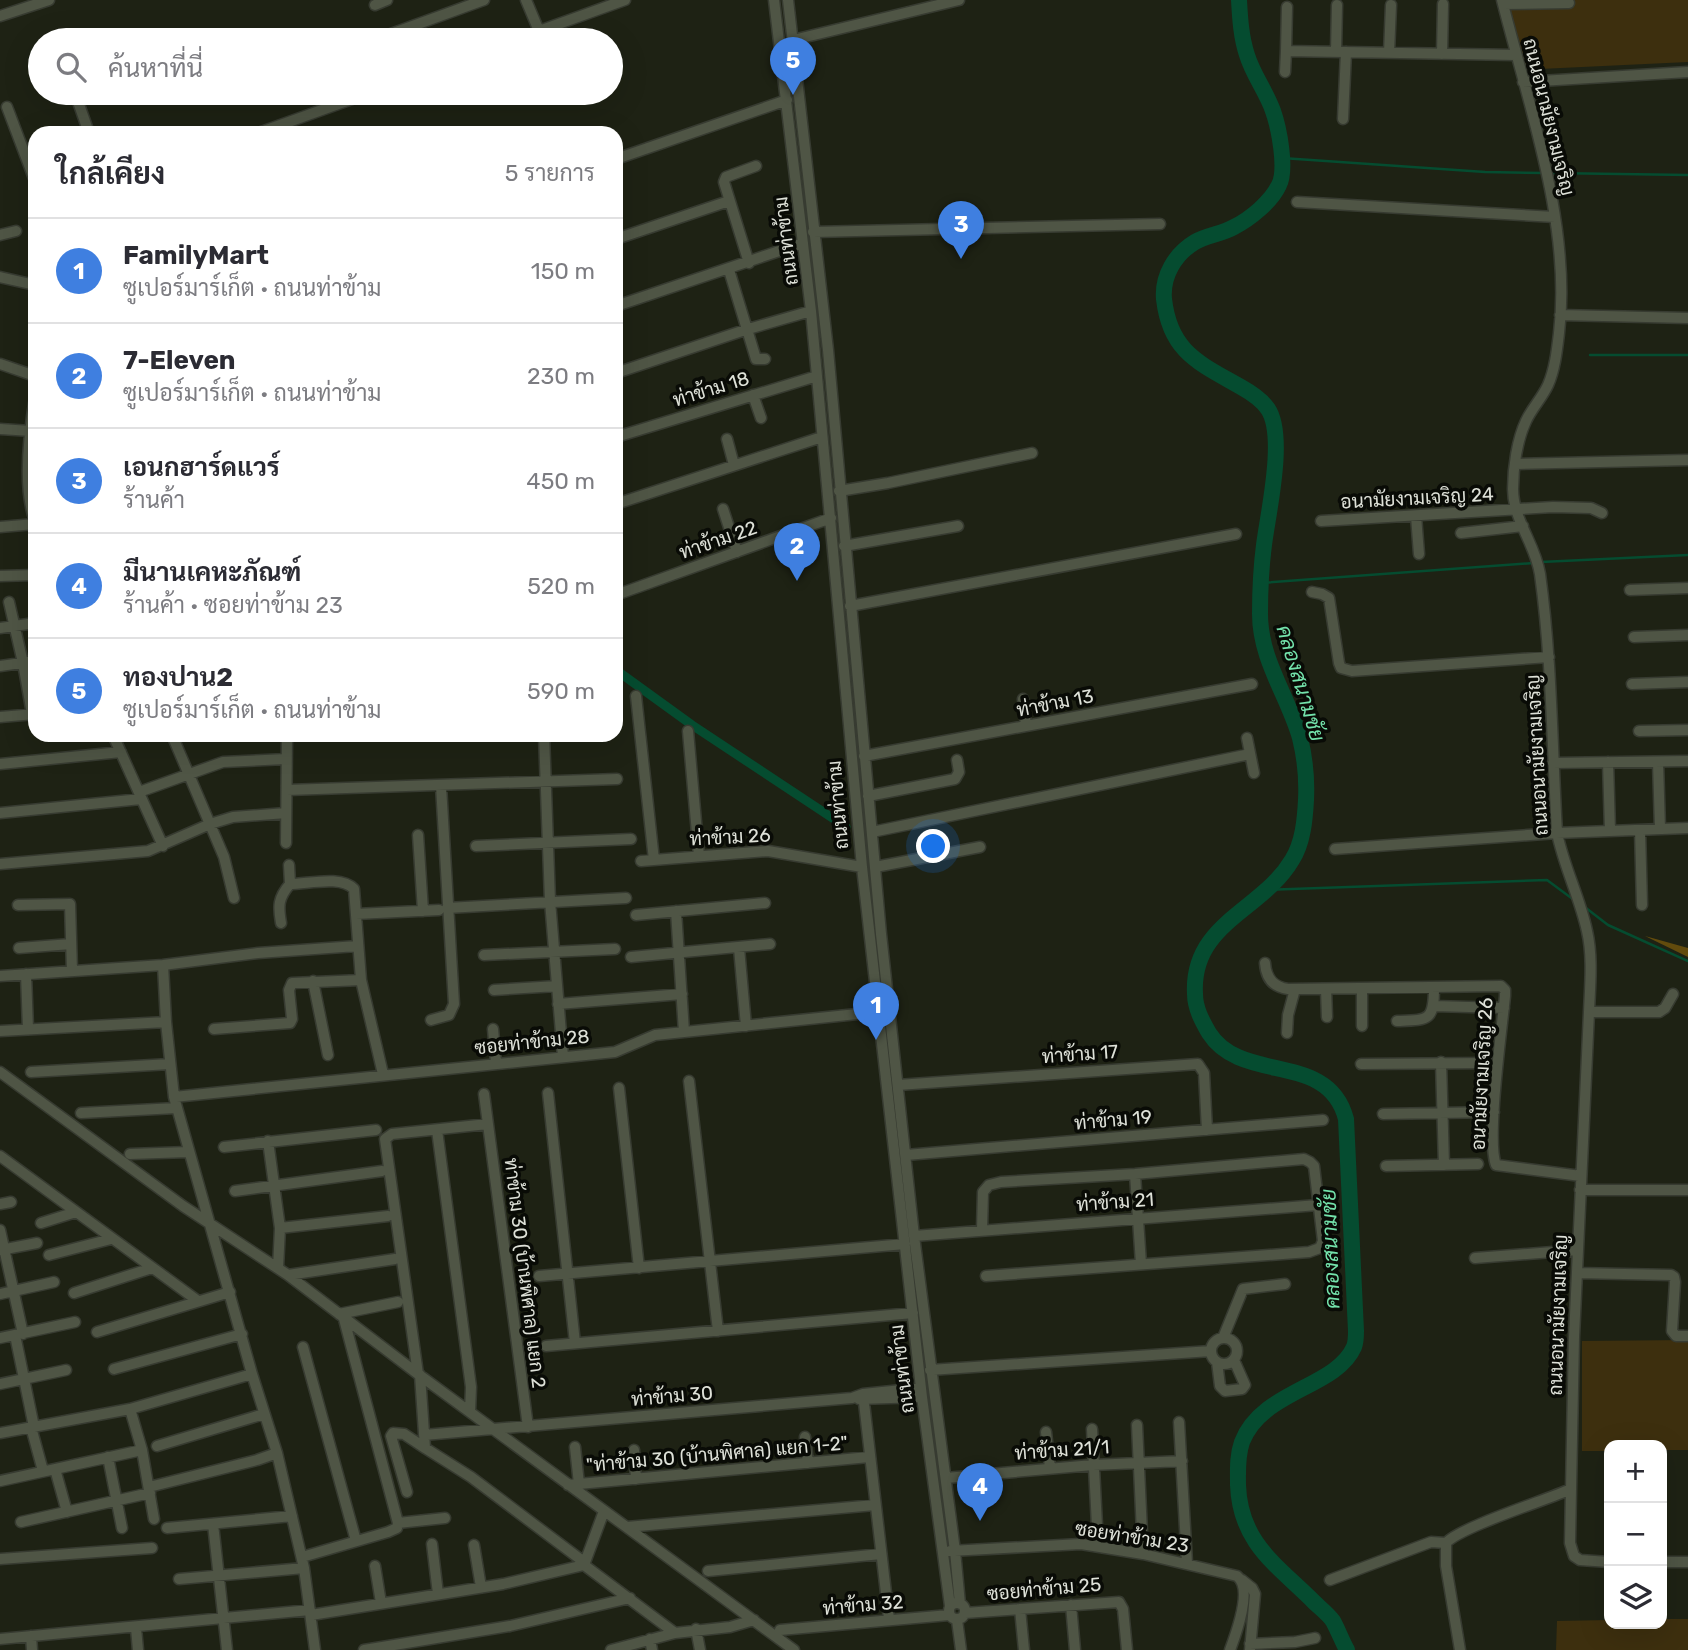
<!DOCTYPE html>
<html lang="th">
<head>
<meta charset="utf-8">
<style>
	body { margin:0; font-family:Rubik,Sarabun,sans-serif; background:#f2f2f3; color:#2b2b33 }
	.controls { position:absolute; right:21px; bottom:21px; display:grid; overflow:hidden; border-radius:14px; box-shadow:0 7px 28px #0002 }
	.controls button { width:63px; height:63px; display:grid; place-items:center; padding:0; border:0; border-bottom:2px solid #e1e1e2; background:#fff; color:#2b2b33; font:35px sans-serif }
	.you { position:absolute; left:934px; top:847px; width:24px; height:24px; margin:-18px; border:5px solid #fff; border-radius:50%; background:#1a73e8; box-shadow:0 0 0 10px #1a73e833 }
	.badge { display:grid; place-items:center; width:46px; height:46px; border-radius:50%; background:#7c3aed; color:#fff; font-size:23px; font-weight:700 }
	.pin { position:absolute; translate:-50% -58px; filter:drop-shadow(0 2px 4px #0008) }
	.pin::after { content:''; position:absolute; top:37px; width:24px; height:21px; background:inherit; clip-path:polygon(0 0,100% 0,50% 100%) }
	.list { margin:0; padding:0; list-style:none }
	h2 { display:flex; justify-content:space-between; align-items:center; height:91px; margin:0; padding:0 28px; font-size:30px }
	h2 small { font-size:23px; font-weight:400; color:#7c7c81 }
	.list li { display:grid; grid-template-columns:46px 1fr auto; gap:21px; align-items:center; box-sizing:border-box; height:105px; padding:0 28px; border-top:2px solid #e1e1e2 }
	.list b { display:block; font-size:26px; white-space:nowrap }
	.list p { margin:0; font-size:23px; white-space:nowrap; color:#7c7c81 }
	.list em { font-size:23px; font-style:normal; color:#7c7c81 }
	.icon { flex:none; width:38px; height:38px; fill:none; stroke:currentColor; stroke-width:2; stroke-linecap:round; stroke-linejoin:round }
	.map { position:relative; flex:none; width:1688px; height:1650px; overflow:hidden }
	.search { position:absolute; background:#fff; box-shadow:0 7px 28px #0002; left:28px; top:28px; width:595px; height:77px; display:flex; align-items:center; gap:18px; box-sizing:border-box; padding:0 24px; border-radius:38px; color:#7c7c81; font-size:26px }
	.panel { position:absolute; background:#fff; box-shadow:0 7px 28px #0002; left:28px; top:126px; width:595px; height:616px; border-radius:21px }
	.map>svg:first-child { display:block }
</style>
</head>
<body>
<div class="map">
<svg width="1688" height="1650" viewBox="0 0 1688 1650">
	<rect width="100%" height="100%" fill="#1e2214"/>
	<path fill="#3d2f0e" d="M 1501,0 L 1688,0 L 1688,62 L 1520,70 Z
		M 1688,1340 L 1688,1450 L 1662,1450 L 1662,1445 L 1609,1445 L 1609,1451 L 1582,1451 L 1582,1341 Z
		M 1662,1619 L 1688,1619 L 1688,1650 L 1556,1650 L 1557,1621 L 1609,1620 L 1609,1624 L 1662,1624 Z"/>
	<path fill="#624b0d" d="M 1645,936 L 1688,948 L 1688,957 Z"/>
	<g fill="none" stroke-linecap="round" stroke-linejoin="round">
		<path stroke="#054c30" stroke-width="2.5" d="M 1282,158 L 1485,172 L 1544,173
			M 1551,173 L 1688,175
			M 1590,355 L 1688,355
			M 1541,562 L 1688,555
			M 1261,583 L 1534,563
			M 1266,890 L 1547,880 L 1574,900
			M 1586,908 L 1608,925 L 1688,961"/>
		<path stroke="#054c30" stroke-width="9" d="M 616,670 L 692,725 L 846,827"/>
		<path stroke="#054c30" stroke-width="16" d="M 1239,0 C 1240,18 1241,37 1247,55 C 1253,75 1266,91 1273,111 C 1279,128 1287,169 1279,185 C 1271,202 1250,219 1234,227 C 1222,234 1207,235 1195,242 C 1175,254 1162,276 1164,299 C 1170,352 1199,363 1241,387 C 1250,392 1262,400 1268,409 C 1286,436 1268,513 1264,545 C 1261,568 1260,591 1260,614 C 1260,660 1288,696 1300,738 C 1305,758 1307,779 1306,800 C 1305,819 1303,843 1292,860 C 1262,911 1191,923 1195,994 C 1195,1008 1202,1021 1209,1033 C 1242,1085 1328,1050 1346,1119 L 1356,1331 C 1356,1335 1356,1342 1354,1347 C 1336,1388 1262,1390 1242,1442 C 1237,1456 1238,1471 1238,1485 C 1240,1543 1277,1565 1314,1602 C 1320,1608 1328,1614 1333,1621 C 1338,1630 1342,1641 1347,1650"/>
		<g stroke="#373b31" stroke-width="13">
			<path id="minor" d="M 526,0 L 539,31
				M 774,0 L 811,311 L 862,867 L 922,1397 L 950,1606
				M 788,0 L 828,350 L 881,934 L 914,1236 L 955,1551 L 960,1604
				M 1503,4 L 1569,3
				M 375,5 L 387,0
				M 1287,7 L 1286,51 L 1516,55
				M 0,16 L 49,0
				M 374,40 L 484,0
				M 514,40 L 625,0
				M 793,40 L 959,0
				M 1336,52 L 1337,5
				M 1389,53 L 1391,5
				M 1442,54 L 1443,4
				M 1285,72 L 1286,51
				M 1523,82 L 1688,72
				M 75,93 L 89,133
				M 7,107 L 35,181
				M 1343,119 L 1346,52
				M 258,133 L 369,93
				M 616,159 L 787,100
				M 1297,202 L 1555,217
				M 813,232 L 1160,224
				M 0,235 L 16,231
				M 616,239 L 729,201
				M 749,263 L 724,182 L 726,177 L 756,166
				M 729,270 L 756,359 L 765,359
				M 0,277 L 35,285
				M 616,306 L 803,243
				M 1560,315 L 1688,318
				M 0,364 L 35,376
				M 616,373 L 745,330 L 811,311
				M 753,395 L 761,418
				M 35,397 C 29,433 22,487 35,521
				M 0,429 L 31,431
				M 616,437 L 817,376
				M 727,439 L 734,465
				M 1516,464 L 1688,460
				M 839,491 L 888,483 L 1032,453
				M 616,504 L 822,437
				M 723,509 L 737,552
				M 1416,516 L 1419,554
				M 1321,521 L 1553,507 L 1591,508 L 1602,513
				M 0,527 L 35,524
				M 1461,533 L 1523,526
				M 844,546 L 958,526
				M 0,576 L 35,575
				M 1630,590 L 1688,588
				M 1312,592 L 1322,594 L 1329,598 L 1339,663 L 1341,668 L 1352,671 L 1549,657
				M 616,595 L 831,518
				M 9,602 L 23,663 L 32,714
				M 850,606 L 1236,534
				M 0,628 L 35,623
				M 1634,637 L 1688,635
				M 0,666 L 35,661
				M 1632,684 L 1688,682
				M 636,696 L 654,860
				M 1023,699 L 1026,726
				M 0,717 L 35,714
				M 688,731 L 699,856
				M 1639,731 L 1688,730
				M 113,735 L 163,846
				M 172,735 L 224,857 L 234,898
				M 544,735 L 550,901 L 563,1057
				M 1247,738 L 1254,773
				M 864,756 L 1252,684
				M 1608,762 L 1610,831
				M 1658,762 L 1660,829
				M 1553,763 L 1688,761
				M 0,764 L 121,752
				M 287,790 L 617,779
				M 139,792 L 223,762 L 286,759
				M 868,796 L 955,779 L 959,772 L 957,760
				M 0,813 L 141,799
				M 1640,830 L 1642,905
				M 872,832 L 1250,754
				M 418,835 L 423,911
				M 286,843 L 287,735
				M 476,846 L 631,839
				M 1335,849 L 1557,833 L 1688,828
				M 641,861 L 768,851 L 862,867
				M 0,864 L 148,851 L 210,824 L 233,817 L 286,813
				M 875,867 L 980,847
				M 290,884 C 308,884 341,875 354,889 L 361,980 L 383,1074
				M 18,905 L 70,904 L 72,971
				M 447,908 L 626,898
				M 676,911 L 684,1032
				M 356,914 L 439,910
				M 636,915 L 765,903
				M 281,923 C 278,906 278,898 290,884 L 289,865
				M 19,948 L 71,944
				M 739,948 L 746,1026
				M 484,955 L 615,949
				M 631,957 L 770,944
				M 1265,963 C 1266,978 1273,987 1288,989 L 1501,986 L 1505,990 L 1505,996 C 1502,1028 1486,1140 1496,1165 L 1581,1176
				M 163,965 L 166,1022 L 174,1097 L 252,1374 L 277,1453 L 304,1568 L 315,1650
				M 26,974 L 28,1029
				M 0,976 L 163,965 L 258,953 L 357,946
				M 313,981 L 328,1055
				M 1326,989 L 1327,1017
				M 1362,989 L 1362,1026
				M 494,990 L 557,986
				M 558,1004 L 682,994
				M 1434,1006 L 1504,1008
				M 1589,1012 L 1659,1012 L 1665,1008 L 1673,994
				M 431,1020 L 449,1015 L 454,1004 L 441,786
				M 1397,1021 C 1429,1020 1434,1021 1434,987
				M 214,1029 L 290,1023 L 292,1019 L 289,990 L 292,983 L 361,980
				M 493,1029 L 496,1063
				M 0,1031 L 166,1022
				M 1287,1033 L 1288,1015 L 1295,989
				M 1441,1062 L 1444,1165
				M 1361,1064 L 1488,1063
				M 0,1072 L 183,1206 L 288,1275 L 418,1374 L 794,1650
				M 31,1072 L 170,1064
				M 689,1081 L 718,1331
				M 898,1085 L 1198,1064 L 1204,1073 L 1207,1130
				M 619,1088 L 639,1268
				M 548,1093 L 575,1343
				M 484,1094 L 528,1427
				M 174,1097 L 615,1052 L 655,1035 L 886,1011
				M 81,1113 L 176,1108
				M 1383,1114 L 1494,1112
				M 437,1130 L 471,1387 L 470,1412
				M 268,1141 L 280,1228 L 278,1268
				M 224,1147 L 376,1130
				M 130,1154 L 188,1152
				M 906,1155 L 1323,1120
				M 0,1156 L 198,1301
				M 1386,1166 L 1478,1164
				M 1135,1174 L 1141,1264
				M 1580,1190 L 1688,1190
				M 235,1191 L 382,1171
				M 0,1204 L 11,1202
				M 41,1223 L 76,1212
				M 280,1228 L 388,1216
				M 982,1229 L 983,1192 L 989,1185 L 1001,1182 L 1135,1174 L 1304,1159 L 1310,1162 L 1314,1166 L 1323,1241 L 1320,1248 L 1309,1252 L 986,1276
				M 0,1230 L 23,1334
				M 914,1236 L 1318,1205
				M 0,1250 L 37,1243
				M 49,1255 L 111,1239
				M 1475,1258 L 1578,1250
				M 1577,1273 L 1671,1275 L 1674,1277 L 1675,1282 L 1672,1331 L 1676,1336 L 1688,1336
				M 288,1275 L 395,1259
				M 539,1276 L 905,1244
				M 74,1293 L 152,1268
				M 0,1294 L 54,1282
				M 339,1314 L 398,1302
				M 344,1319 L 398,1523
				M 97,1332 L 230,1292
				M 15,1335 L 34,1427
				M1211 1351a13 13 0 1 1 26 0a13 13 0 1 1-26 0Z
				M 0,1338 L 75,1322
				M 1223,1338 L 1243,1289 L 1285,1284
				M 546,1346 L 913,1313
				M 303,1347 L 356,1541
				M 1217,1362 L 1220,1386 L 1225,1391 L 1242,1389 L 1245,1385 L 1234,1360
				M 114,1369 L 242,1334
				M 930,1370 L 1211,1351
				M 418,1374 L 385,1139 L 392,1134 L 488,1124
				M 420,1375 L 425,1448 L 471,1477 L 584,1562
				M 0,1384 L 66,1370
				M 863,1394 L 889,1619
				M 859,1399 L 922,1397
				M 130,1409 L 252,1374
				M 1179,1422 L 1187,1563
				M 1137,1425 L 1143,1554
				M 31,1427 L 43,1471
				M 1092,1429 L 1098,1545
				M 1046,1432 L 1050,1468
				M 0,1433 L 130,1409 L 142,1450 L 154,1519
				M 424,1435 L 852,1398 L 863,1394 L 921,1388
				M 805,1437 L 808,1463
				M 157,1446 L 264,1414
				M 575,1447 L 579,1484
				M 634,1450 L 636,1479
				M 108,1457 L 122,1528
				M 55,1469 L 67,1512
				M 946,1478 L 1093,1465 L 1182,1461
				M 0,1481 L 142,1450
				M 568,1485 L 869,1457
				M 149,1487 L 257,1460 L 277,1453
				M 1571,1489 L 1570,1543 L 1574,1556 L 1580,1560 L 1609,1562
				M 407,1492 L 391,1436 L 393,1433 L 404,1434 L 425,1448
				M 21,1522 L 150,1493
				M 213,1524 L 227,1650
				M 627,1527 L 875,1505
				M 167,1528 L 292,1516
				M 432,1544 L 438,1594
				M 474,1545 L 481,1587
				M 950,1551 L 1081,1544 L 1143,1554 L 1237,1576 C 1253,1588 1236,1634 1230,1650
				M 302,1557 L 388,1532 L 397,1528 L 398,1523 L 445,1518
				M 0,1559 L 152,1548
				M 1662,1562 L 1688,1562
				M 584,1565 L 604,1511
				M 375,1566 L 381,1603
				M 708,1571 L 881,1554
				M 179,1579 L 304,1568
				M 1242,1580 L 1252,1588 L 1255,1594 L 1250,1650
				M 1330,1580 L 1431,1542 L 1446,1543
				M949 1611a8 8 0 1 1 16 0a8 8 0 1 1-16 0Z
				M 1071,1605 L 1075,1650
				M 1020,1609 L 1024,1650
				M 965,1613 L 1119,1602 L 1123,1609 L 1127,1650
				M 311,1615 L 503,1584 L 584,1565 L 675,1633
				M 957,1620 L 961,1650
				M 136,1628 L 138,1650
				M 696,1629 L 700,1650
				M 780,1630 L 949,1615
				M 31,1636 L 32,1650
				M 0,1639 L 310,1610
				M 650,1639 L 652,1650
				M 1250,1644 L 1295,1642 L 1315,1638
				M 364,1650 L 510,1626 L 630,1598
				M 611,1650 L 675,1633 L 730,1627 L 754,1620
				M 1460,1650 L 1446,1566 L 1446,1543 C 1460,1527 1547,1500 1571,1489 L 1574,1337 L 1589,1012 C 1590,986 1593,957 1587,931 C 1580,898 1564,867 1557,833 C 1552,747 1552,660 1540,574 C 1535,543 1513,520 1513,489 C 1513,468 1517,440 1526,421 C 1532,408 1542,398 1548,385 C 1555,369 1557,350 1559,333 C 1572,225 1528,104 1502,0"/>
		</g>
		<use href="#minor" stroke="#4f5545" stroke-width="10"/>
	</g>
	<g text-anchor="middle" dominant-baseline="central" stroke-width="7" stroke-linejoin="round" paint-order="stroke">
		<g font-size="19" fill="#dee1d8" stroke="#090b06">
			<text transform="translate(1549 117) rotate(76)">ถนนอนามัยงามเจริญ</text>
			<text transform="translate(786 241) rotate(-97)">ถนนท่าข้าม</text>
			<text transform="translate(711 389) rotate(-17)">ท่าข้าม 18</text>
			<text transform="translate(1417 498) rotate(-3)">อนามัยงามเจริญ 24</text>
			<text transform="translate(718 540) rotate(-19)">ท่าข้าม 22</text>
			<text transform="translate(1055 703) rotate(-11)">ท่าข้าม 13</text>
			<text transform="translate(1537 755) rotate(-93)">ถนนอนามัยงามเจริญ</text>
			<text transform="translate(838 805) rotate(-95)">ถนนท่าข้าม</text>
			<text transform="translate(730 837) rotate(-3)">ท่าข้าม 26</text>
			<text transform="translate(532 1042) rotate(-6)">ซอยท่าข้าม 28</text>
			<text transform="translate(1080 1054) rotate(-4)">ท่าข้าม 17</text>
			<text transform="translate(1482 1074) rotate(-87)">อนามัยงามเจริญ 26</text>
			<text transform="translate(1113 1120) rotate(-5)">ท่าข้าม 19</text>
			<text transform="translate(1115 1202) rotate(-4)">ท่าข้าม 21</text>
			<text transform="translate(525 1273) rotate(83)">ท่าข้าม 30 (บ้านพิศาล) แยก 2</text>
			<text transform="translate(1558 1315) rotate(-88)">ถนนอนามัยงามเจริญ</text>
			<text transform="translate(902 1369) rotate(-97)">ถนนท่าข้าม</text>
			<text transform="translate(672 1396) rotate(-5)">ท่าข้าม 30</text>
			<text transform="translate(1062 1450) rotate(-4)">ท่าข้าม 21/1</text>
			<text transform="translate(717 1454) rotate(-5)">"ท่าข้าม 30 (บ้านพิศาล) แยก 1-2"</text>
			<text transform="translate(1132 1537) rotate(9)">ซอยท่าข้าม 23</text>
			<text transform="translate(1044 1589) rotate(-5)">ซอยท่าข้าม 25</text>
			<text transform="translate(863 1605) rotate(-5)">ท่าข้าม 32</text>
		</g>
		<g font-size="21" font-style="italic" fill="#73e2ab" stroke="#090b06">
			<text transform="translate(1301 683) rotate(73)">คลองสนามชัย</text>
			<text transform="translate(1330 1249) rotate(-92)">คลองสนามชัย</text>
		</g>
	</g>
</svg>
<div class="controls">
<button>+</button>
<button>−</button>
<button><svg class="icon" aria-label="layers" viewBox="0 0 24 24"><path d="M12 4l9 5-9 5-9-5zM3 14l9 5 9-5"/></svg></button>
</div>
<div class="you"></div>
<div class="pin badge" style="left:876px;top:1040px;background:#3f7fe0">1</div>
<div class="pin badge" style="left:797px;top:581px;background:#3f7fe0">2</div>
<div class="pin badge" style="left:961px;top:259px;background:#3f7fe0">3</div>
<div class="pin badge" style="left:980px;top:1521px;background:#3f7fe0">4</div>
<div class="pin badge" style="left:793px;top:95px;background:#3f7fe0">5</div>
<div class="search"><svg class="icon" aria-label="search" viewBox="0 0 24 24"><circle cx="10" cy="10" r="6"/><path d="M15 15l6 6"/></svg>ค้นหาที่นี่</div>
<section class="panel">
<h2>ใกล้เคียง<small>5 รายการ</small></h2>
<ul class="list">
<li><span class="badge" style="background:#3f7fe0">1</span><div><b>FamilyMart</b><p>ซูเปอร์มาร์เก็ต · ถนนท่าข้าม</p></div><em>150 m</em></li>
<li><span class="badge" style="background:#3f7fe0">2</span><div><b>7-Eleven</b><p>ซูเปอร์มาร์เก็ต · ถนนท่าข้าม</p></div><em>230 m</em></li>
<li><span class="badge" style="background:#3f7fe0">3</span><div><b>เอนกฮาร์ดแวร์</b><p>ร้านค้า</p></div><em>450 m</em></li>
<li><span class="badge" style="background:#3f7fe0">4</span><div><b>มีนานเคหะภัณฑ์</b><p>ร้านค้า · ซอยท่าข้าม 23</p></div><em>520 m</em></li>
<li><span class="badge" style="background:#3f7fe0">5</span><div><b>ทองปาน2</b><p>ซูเปอร์มาร์เก็ต · ถนนท่าข้าม</p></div><em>590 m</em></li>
</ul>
</section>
</div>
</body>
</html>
